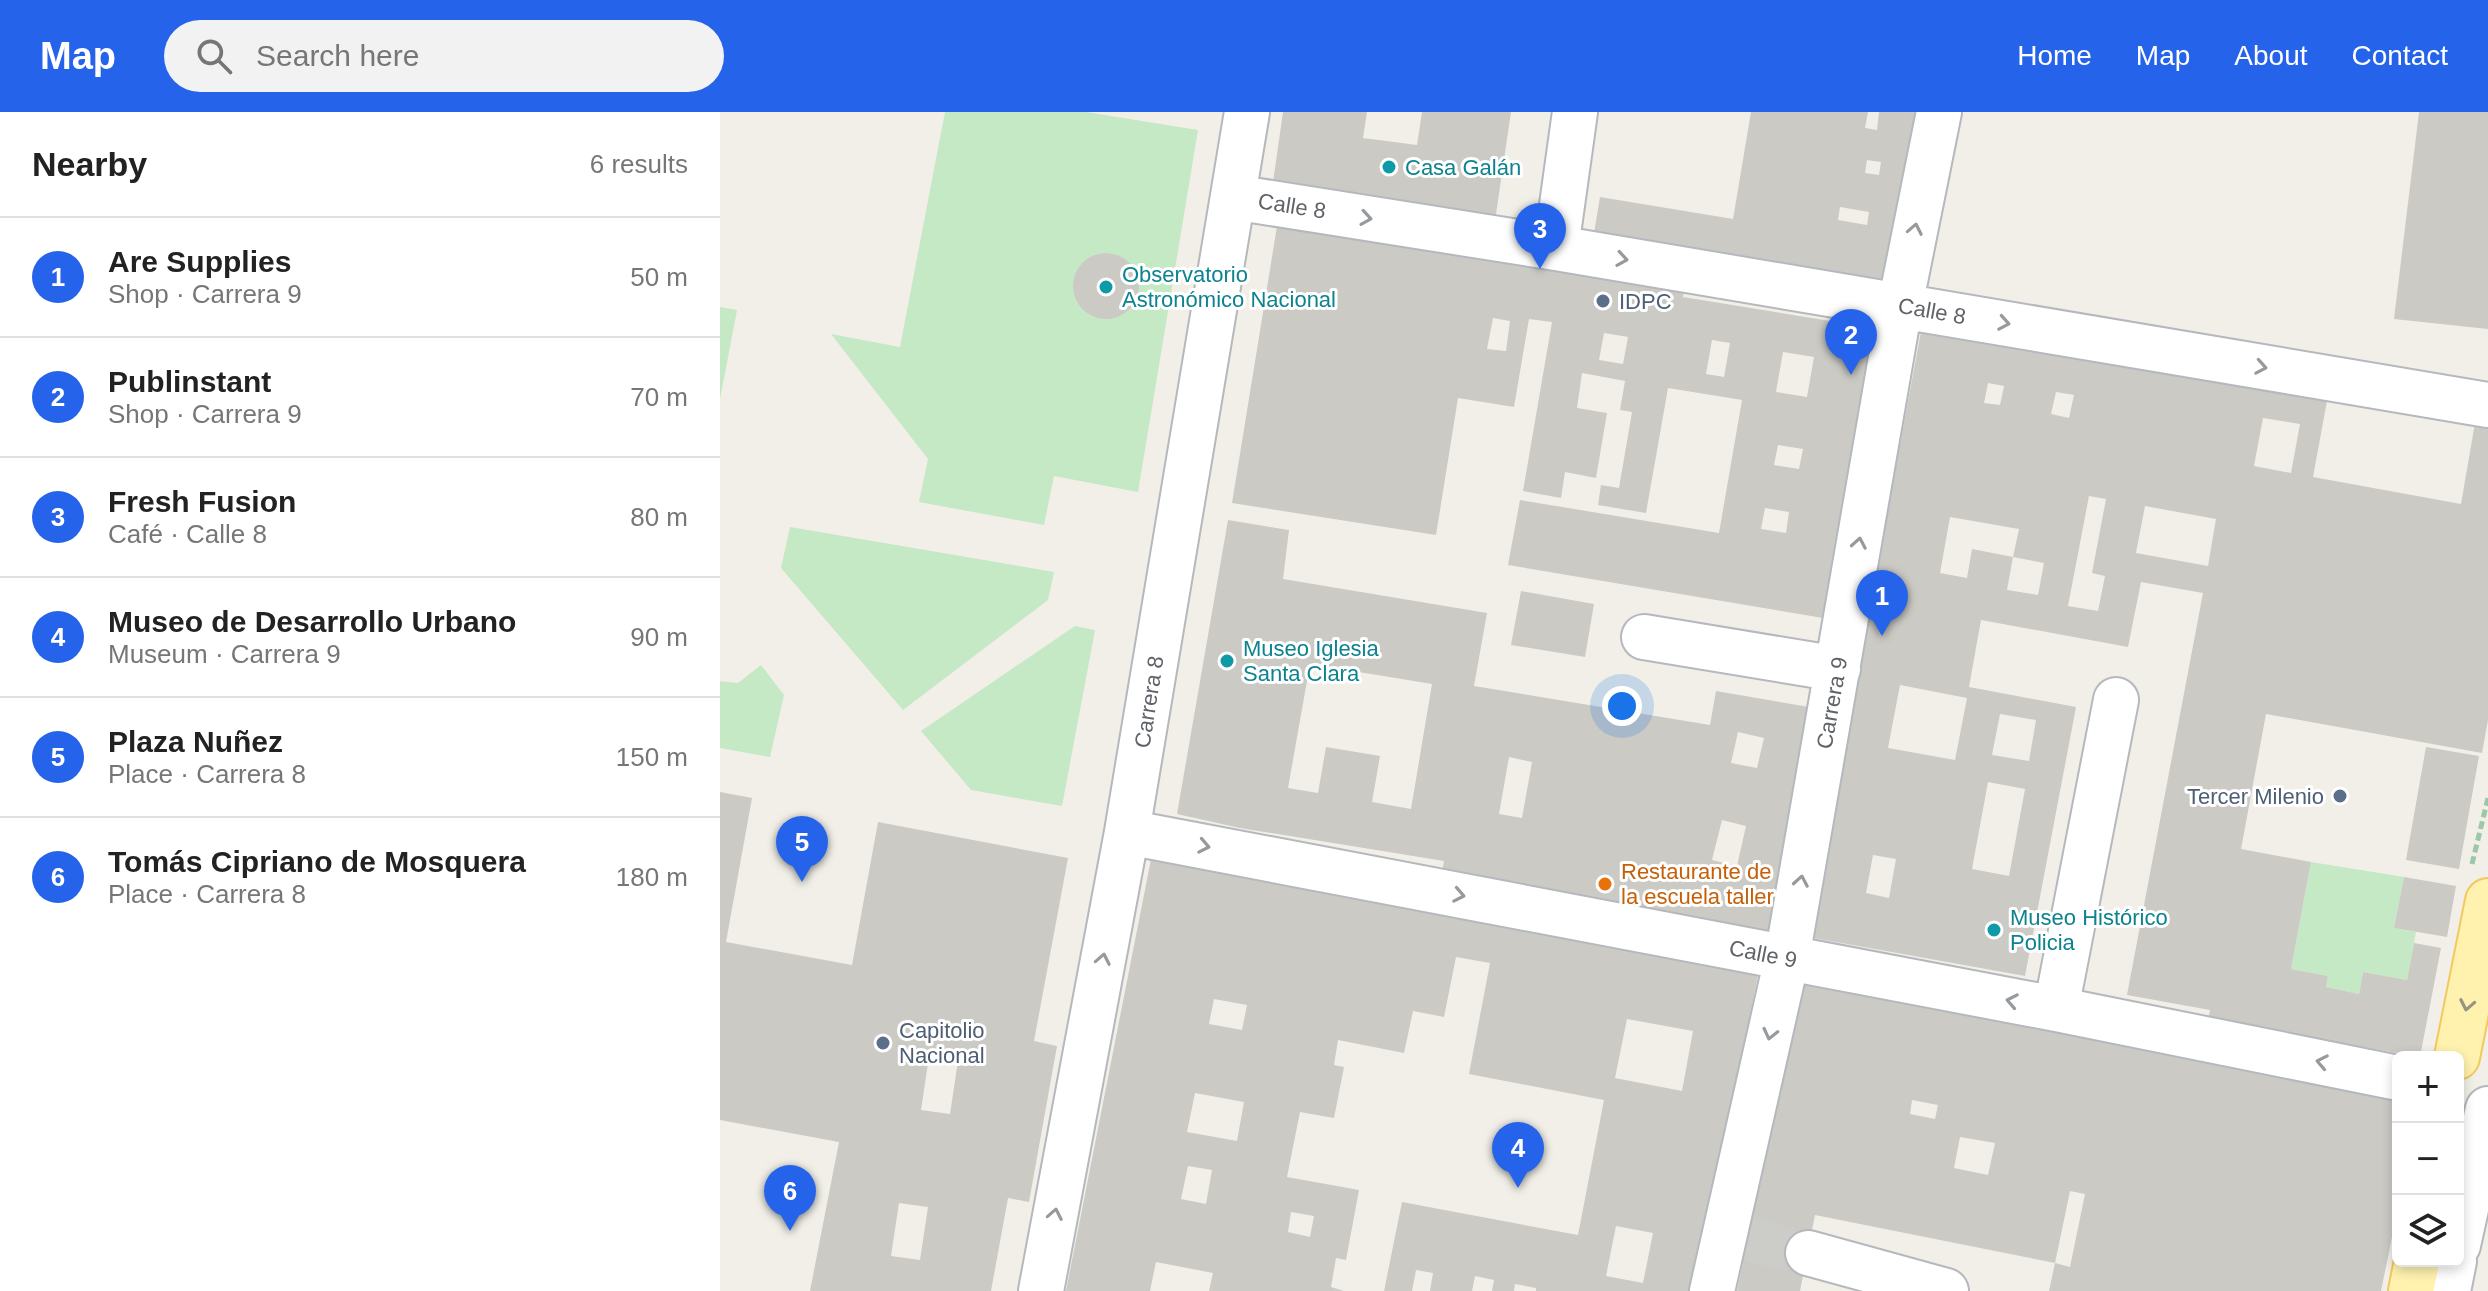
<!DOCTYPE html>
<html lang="en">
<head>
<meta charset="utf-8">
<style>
	body { margin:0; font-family:Arial,sans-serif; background:#f2f2f2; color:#222 }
	.controls { position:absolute; right:24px; bottom:24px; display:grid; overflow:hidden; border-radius:12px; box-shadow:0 4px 12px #0003 }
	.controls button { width:72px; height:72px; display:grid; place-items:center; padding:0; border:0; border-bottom:2px solid #e0e0e0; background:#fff; color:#222; font:40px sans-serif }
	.you { position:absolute; left:902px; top:594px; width:28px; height:28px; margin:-20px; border:6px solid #fff; border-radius:50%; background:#1a73e8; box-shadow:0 0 0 12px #1a73e833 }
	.badge { display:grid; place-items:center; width:52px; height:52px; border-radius:50%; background:#2563eb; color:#fff; font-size:26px; font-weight:700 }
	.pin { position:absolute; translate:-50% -66px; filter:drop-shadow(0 2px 4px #0008) }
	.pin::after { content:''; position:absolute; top:42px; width:28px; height:24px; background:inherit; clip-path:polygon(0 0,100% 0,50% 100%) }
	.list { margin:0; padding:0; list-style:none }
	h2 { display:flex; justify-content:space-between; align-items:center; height:104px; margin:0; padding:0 32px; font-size:34px }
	h2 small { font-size:26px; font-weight:400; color:#767676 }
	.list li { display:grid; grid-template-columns:52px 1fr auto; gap:24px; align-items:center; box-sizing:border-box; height:120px; padding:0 32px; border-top:2px solid #e0e0e0 }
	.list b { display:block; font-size:30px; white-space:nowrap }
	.list p { margin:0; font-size:26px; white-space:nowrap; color:#767676 }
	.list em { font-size:26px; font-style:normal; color:#767676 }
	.icon { flex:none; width:44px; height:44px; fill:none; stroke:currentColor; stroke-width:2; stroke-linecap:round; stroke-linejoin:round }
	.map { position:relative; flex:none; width:1768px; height:1179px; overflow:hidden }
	header { display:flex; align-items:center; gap:48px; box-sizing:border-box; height:112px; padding:0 40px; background:#2563eb; color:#fff }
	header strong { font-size:38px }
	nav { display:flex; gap:44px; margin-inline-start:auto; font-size:28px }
	.search { width:560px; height:72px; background:#f2f2f2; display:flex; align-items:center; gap:20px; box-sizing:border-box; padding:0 28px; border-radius:44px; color:#767676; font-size:30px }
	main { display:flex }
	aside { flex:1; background:#fff }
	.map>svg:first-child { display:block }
</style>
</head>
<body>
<header>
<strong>Map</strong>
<div class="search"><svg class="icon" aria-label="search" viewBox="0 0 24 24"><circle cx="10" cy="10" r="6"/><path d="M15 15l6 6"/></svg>Search here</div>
<nav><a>Home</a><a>Map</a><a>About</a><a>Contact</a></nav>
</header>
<main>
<aside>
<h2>Nearby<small>6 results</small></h2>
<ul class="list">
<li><span class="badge">1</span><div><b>Are Supplies</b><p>Shop · Carrera 9</p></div><em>50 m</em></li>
<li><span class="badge">2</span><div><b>Publinstant</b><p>Shop · Carrera 9</p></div><em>70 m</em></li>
<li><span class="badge">3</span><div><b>Fresh Fusion</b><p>Café · Calle 8</p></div><em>80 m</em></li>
<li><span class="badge">4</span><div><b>Museo de Desarrollo Urbano</b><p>Museum · Carrera 9</p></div><em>90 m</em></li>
<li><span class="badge">5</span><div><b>Plaza Nuñez</b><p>Place · Carrera 8</p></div><em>150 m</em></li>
<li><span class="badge">6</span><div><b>Tomás Cipriano de Mosquera</b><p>Place · Carrera 8</p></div><em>180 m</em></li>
</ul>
</aside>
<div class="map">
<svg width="1768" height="1179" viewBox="0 0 1768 1179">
	<rect width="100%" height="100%" fill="#f1efe8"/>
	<path fill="#c5e8c5" d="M 225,0 L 366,0 L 478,18 L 418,380 L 334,364 L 324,413 L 199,390 L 208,347 L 111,222 L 180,235 Z
		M 0,195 L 17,198 L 0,287 Z
		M 70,415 L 334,460 L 328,488 L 183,598 L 61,456 Z
		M 355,514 L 375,518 L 342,694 L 251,678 L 201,619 Z
		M 41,553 L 64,583 L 50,645 L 0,636 L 0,569 L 18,571 Z
		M 1591,750 L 1684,765 L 1674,816 L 1696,820 L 1687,868 L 1643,860 L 1639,882 L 1606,875 L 1608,864 L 1571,857 Z"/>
	<path fill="#cccac5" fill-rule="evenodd" d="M 563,0 L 647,0 L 643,26 L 697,33 L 702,0 L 791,0 L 775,109 L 552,77 Z
		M 1031,0 L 1148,0 L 1145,16 L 1157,18 L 1159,0 L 1203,0 L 1174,176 L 873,127 L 880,85 L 1013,107 ZM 1147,48 L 1161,50 L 1159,63 L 1145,61 ZM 1120,95 L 1149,100 L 1147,113 L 1118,108 Z
		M 1699,0 L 1768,0 L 1768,217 L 1674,207 Z
		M 558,108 L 965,175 L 963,185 L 1159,217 L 1109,507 L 788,453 L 800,388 L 999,421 L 1022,288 L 948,276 L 926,401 L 878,393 L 881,373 L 899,376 L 912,300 L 900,298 L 905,269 L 862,261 L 857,296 L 887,301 L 876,366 L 845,360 L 841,386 L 803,379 L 832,210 L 809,207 L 794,295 L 738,286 L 716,423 L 512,391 ZM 773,206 L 790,209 L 786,239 L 767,237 ZM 884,221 L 908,225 L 903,252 L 879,248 ZM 992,228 L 1010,231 L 1004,265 L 986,262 ZM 1063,240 L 1094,245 L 1087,285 L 1056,280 ZM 1058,333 L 1083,337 L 1079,357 L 1054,353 ZM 1045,396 L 1069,400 L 1066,421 L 1041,417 Z
		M353 174a33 33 0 1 1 66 0a33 33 0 1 1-66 0Z
		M 1203,209 L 1609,278 L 1593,365 L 1741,392 L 1756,305 L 1768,307 L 1768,608 L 1762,641 L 1546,602 L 1521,737 L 1591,750 L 1571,857 L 1608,864 L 1606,875 L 1639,882 L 1643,860 L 1687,868 L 1694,831 L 1721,836 L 1700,945 L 1488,908 L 1490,898 L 1407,883 L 1483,481 L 1421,470 L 1408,535 L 1261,508 L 1249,575 L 1356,595 L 1305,864 L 1088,825 ZM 1268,271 L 1284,274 L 1280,293 L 1264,291 ZM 1336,280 L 1354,283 L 1349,306 L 1331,302 ZM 1543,306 L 1580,312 L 1571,361 L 1534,354 ZM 1369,384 L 1386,387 L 1372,461 L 1385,464 L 1378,499 L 1348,494 ZM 1425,394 L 1496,407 L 1488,454 L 1416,441 ZM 1230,405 L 1299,417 L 1293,445 L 1324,451 L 1318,483 L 1287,478 L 1293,445 L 1252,437 L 1247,466 L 1220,461 ZM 1180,573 L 1247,586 L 1235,648 L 1168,636 ZM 1280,602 L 1316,608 L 1309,649 L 1272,643 ZM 1268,670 L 1305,677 L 1289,764 L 1252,757 ZM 1153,743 L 1176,747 L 1169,786 L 1146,781 Z
		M 508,408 L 569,418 L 563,467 L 767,501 L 754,574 L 990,613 L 996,579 L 1095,596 L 1056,822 L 721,766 L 724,749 L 520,716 L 457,702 ZM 590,552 L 712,572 L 691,697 L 652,690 L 660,644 L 606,635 L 598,681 L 568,676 ZM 1018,620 L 1044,626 L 1037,656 L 1011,651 ZM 789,645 L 812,650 L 802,706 L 779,702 ZM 1002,708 L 1026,714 L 1017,754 L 992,748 Z
		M 801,479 L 874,492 L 865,545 L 791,533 Z
		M 1706,635 L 1759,644 L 1739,757 L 1686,748 Z
		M 0,680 L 32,686 L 6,830 L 132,853 L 158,710 L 348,746 L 314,929 L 337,934 L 309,1090 L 288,1086 L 271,1179 L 90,1179 L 119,1030 L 0,1008 ZM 209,945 L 238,949 L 230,1002 L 201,998 ZM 179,1091 L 208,1095 L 200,1148 L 171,1144 Z
		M 432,742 L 1039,858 L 976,1179 L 816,1179 L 816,1176 L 795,1172 L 794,1179 L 772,1179 L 774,1168 L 755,1164 L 752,1179 L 710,1179 L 713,1161 L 696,1158 L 692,1179 L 664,1179 L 682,1090 L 858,1123 L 884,988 L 749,962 L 770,851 L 736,845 L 724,905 L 693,899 L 684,941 L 618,928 L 614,953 L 624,955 L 614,1006 L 580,1000 L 567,1065 L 639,1078 L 626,1148 L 616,1146 L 611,1175 L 624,1179 L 489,1179 L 493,1161 L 436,1150 L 430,1179 L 346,1179 ZM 494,887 L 527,893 L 522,918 L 489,912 ZM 907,907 L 973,919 L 962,979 L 895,966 ZM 475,981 L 524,990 L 517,1029 L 467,1020 ZM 468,1054 L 492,1058 L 486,1092 L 461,1087 ZM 571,1100 L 594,1104 L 590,1125 L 568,1120 ZM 896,1114 L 933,1121 L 923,1171 L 886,1164 Z
		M 1684,765 L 1736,774 L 1727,825 L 1674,816 Z
		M 1081,867 L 1678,986 L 1678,1096 L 1661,1179 L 1329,1179 L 1335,1151 L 1095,1103 L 1080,1179 L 1017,1179 ZM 1192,988 L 1218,993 L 1215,1007 L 1190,1002 ZM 1240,1025 L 1275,1031 L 1268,1063 L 1234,1056 ZM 1350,1079 L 1365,1082 L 1350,1155 L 1335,1151 Z"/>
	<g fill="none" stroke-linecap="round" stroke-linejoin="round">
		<path stroke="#ccccc8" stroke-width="44" stroke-dasharray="44 22" stroke-linecap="butt" d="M 1027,1127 L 1088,1141"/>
		<g stroke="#b5b8bc" stroke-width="48">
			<path id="minor" d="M 513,85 L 836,136 L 1768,293
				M 836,136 L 855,0
				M 924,525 L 1118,557
				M 407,720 L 1336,897 L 1678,966
				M 1336,897 L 1396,588
				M 1738,1133 L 1768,997
				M 1088,1141 L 1226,1179
				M 321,1179 L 407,720 L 527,0
				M 992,1179 L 1067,846 L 1180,194 L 1219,0
				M 1728,1179 L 1734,1149"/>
		</g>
		<g stroke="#f2c960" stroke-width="48">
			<path id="major" d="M 1737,945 L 1768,789
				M 1691,1179 L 1697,1149"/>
		</g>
		<path stroke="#9cc7a9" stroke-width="5" stroke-dasharray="8 4" stroke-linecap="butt" d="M 1752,752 L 1768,686"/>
		<use href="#minor" stroke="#fff" stroke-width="44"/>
		<use href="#major" stroke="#fff2af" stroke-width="44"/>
	</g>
	<defs><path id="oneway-chevron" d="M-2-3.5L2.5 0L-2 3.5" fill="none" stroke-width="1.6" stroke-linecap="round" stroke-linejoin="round" transform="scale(2)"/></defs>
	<g stroke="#979a9d">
		<use href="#oneway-chevron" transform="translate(646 106) rotate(9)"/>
		<use href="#oneway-chevron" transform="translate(1195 117) rotate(-79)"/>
		<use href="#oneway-chevron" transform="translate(902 147) rotate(9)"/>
		<use href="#oneway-chevron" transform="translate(1284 211) rotate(10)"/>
		<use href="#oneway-chevron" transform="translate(1541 255) rotate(10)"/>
		<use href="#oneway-chevron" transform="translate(1139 431) rotate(-80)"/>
		<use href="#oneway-chevron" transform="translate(484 734) rotate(11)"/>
		<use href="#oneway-chevron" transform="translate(1081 769) rotate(-80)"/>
		<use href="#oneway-chevron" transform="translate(739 783) rotate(11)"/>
		<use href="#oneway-chevron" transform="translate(383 847) rotate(-79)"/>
		<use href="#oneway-chevron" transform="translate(1292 889) rotate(-169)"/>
		<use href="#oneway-chevron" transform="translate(1050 922) rotate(103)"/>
		<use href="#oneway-chevron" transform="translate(1602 950) rotate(-169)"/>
		<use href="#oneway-chevron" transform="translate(335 1102) rotate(-79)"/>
	</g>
	<use stroke="#979581" href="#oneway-chevron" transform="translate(1747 893) rotate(101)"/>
	<g fill="#0f9aa8" stroke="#fff" stroke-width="3">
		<circle cx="669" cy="55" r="8"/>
		<circle cx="386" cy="175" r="8"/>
		<circle cx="507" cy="549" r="8"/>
		<circle cx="1274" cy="818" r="8"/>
	</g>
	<g fill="#5c6f8a" stroke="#fff" stroke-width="3">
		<circle cx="883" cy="189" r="8"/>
		<circle cx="1620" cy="684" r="8"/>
		<circle cx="163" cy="931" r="8"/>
	</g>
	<circle fill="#e8710a" stroke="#fff" stroke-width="3" cx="885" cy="772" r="8"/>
	<g text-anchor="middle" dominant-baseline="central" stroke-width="6" stroke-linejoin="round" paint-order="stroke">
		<g font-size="22" fill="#0d838f" stroke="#fff" text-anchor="start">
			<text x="685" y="55">Casa Galán</text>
			<text x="402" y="162">Observatorio<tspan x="402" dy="25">Astronómico Nacional</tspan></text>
			<text x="523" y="536">Museo Iglesia<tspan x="523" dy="25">Santa Clara</tspan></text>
			<text x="1290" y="805">Museo Histórico<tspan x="1290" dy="25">Policia</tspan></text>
		</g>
		<g font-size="22" fill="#5f6368" stroke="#fff">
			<text transform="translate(572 94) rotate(9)">Calle 8</text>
			<text transform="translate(1212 199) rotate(10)">Calle 8</text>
			<text transform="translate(429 590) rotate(-81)">Carrera 8</text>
			<text transform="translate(1112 591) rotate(-80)">Carrera 9</text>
			<text transform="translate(1043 842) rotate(11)">Calle 9</text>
		</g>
		<g font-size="22" fill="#4e5e75" stroke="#fff" text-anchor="start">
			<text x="899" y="189">IDPC</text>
			<text x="1604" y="684" text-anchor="end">Tercer Milenio</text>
			<text x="179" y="918">Capitolio<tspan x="179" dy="25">Nacional</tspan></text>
		</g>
		<g font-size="22" fill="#c56008" stroke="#fff" text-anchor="start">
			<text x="901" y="759">Restaurante de<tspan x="901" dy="25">la escuela taller</tspan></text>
		</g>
	</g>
</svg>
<div class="controls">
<button>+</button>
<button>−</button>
<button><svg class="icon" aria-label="layers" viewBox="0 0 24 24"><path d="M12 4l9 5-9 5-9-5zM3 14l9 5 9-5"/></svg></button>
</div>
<div class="you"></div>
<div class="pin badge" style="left:1162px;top:524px">1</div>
<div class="pin badge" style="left:1131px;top:263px">2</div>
<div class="pin badge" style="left:820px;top:157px">3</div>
<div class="pin badge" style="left:798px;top:1076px">4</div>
<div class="pin badge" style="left:82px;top:770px">5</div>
<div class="pin badge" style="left:70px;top:1119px">6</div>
</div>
</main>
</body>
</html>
